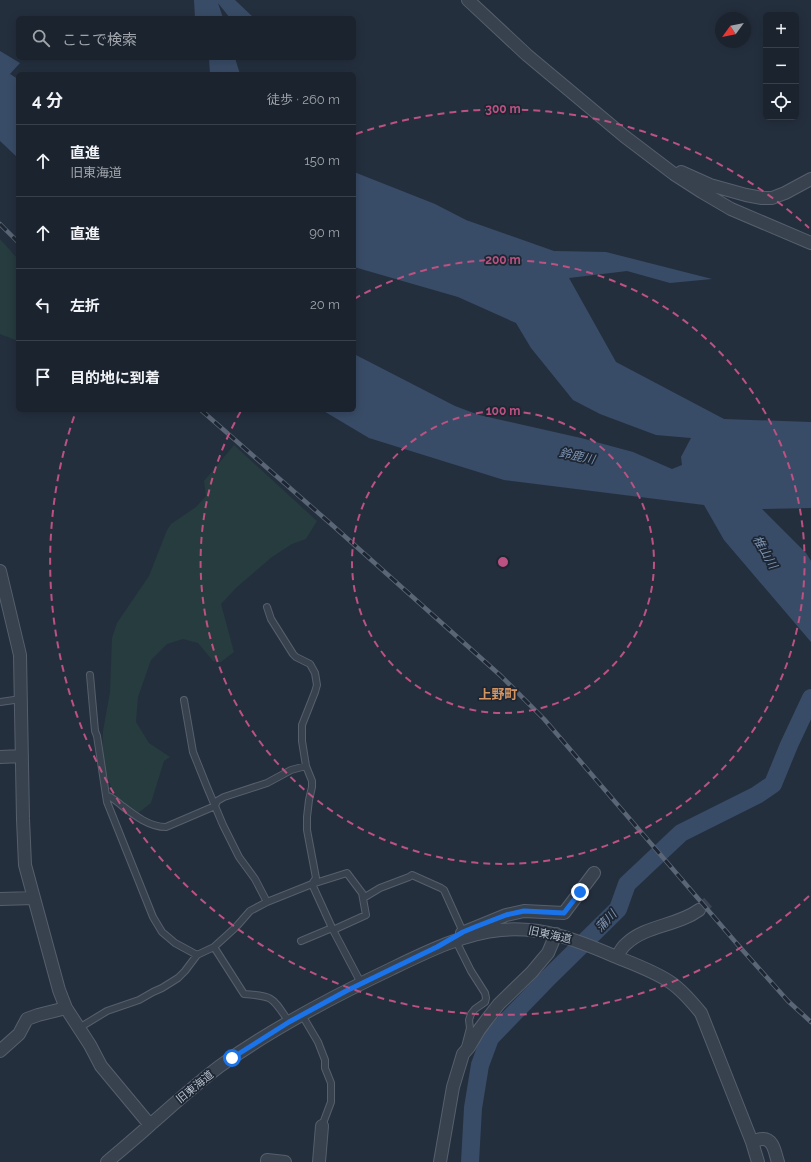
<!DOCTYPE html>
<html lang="ja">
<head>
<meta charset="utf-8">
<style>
	body { margin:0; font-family:Raleway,"Noto Sans JP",sans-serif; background:#282f3a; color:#f1f3f6 }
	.controls { position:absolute; right:12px; top:12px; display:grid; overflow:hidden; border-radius:6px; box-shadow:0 2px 10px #0003 }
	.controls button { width:36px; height:36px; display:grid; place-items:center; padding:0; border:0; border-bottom:1px solid #39404a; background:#1b232e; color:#f1f3f6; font:20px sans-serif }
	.compass { position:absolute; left:715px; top:12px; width:36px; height:36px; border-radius:50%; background:#1b232e; box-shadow:0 2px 10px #0003; rotate:237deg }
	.stop { position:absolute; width:12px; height:12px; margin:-9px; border:3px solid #1a73e8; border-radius:50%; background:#fff }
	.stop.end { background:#1a73e8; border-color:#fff; box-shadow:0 1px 4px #0008 }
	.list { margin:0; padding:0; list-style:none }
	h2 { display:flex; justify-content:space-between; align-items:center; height:52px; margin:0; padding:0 16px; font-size:17px }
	h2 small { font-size:13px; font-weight:400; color:#a0a4aa }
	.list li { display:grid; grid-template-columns:26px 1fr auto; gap:12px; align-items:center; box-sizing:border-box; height:72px; padding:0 16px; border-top:1px solid #39404a }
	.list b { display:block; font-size:15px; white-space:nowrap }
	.list p { margin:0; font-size:13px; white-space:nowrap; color:#a0a4aa }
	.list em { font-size:13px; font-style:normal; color:#a0a4aa }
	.icon { flex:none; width:22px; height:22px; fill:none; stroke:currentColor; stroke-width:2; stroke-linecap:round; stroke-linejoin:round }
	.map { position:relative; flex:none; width:811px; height:1162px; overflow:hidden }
	.search { position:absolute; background:#1b232e; box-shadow:0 2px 10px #0003; left:16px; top:16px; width:340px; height:44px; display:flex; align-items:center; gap:10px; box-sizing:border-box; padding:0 14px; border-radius:6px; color:#a0a4aa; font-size:15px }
	.panel { position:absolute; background:#1b232e; box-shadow:0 2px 10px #0003; left:16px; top:72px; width:340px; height:340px; border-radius:6px }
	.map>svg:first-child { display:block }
</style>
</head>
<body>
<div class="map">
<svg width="811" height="1162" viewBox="0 0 811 1162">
	<rect width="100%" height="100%" fill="#242f3e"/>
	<path fill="#263c3f" d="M 0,239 L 18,259 L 18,341 L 0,334 Z
		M 234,445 L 317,521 L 306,539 L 292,544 L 272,557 L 237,587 L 221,604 L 234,652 L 221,662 L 213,661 L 198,643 L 183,639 L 167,644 L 151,660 L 138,697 L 136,722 L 149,743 L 170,757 L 164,761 L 151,803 L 132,818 L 113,792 L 102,763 L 103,731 L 110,692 L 112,638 L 117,623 L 149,576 L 167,530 L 171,524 L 196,507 L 206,496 L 204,481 Z"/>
	<path fill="#394c67" d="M 194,0 L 235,0 L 254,18 L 230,18 L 218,3 L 223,18 L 195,18 Z
		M 0,51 L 20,63 L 10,74 L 18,79 L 18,158 L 0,141 Z
		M 209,58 L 235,58 L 240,74 L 210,74 Z
		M 354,172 L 435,204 L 466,220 L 554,251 L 606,252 L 712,279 L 670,283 L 627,271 L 569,278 L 616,362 L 724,419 L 811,422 L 811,508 L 762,509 L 806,553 L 811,561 L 811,642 L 724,540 L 704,505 L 504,480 L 369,438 L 322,410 L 354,410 L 354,354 L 455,406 L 479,415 L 581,438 L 633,452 L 672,469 L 682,465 L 681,457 L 691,438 L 656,435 L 600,414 L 573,400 L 531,348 L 516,323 L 458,297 L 354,267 Z"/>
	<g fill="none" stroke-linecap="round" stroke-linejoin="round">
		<path stroke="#394c67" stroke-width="18" d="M 470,1162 L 473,1108 L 480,1065 L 490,1038 L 549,977 L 618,909 L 627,884 L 681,833 L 757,795 L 773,784 L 789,745 L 811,698"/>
		<path stroke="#3a4453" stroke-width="12" stroke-dasharray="12 6" stroke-linecap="butt" d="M 699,910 L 712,899"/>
		<g stroke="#565f6c" stroke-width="8">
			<path id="lane" d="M 267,607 L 271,619 L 293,654 L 296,657 L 310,664 L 315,673 L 317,685 L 315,692 L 302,725 L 302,741 L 306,766 L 312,781 L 312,787 L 309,800 L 307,817 L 307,830 L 316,878 L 312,884 L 333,930 L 361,983
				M 90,675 L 95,731 L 97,736 L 107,802 L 153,917 L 162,932 L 175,943 L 197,955
				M 184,700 L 193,752 L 207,787 L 223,825 L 239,857 L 255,879 L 267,902
				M 0,702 L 21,699
				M 106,795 C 112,797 116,801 121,805 C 134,815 149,827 166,827 L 215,806 L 217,801 L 224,797 L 267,783 L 291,770 L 306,766
				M 333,930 L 366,915 L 362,893
				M 301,941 L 332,928
				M 456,941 L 471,971 L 485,993 L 486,998 L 485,1002 L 475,1009 L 471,1014 L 469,1020 L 470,1028 L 465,1047
				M 214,947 L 244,994 C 274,996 272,997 289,1022
				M 302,1015 L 318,1042 L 325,1060 L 325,1068 L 331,1083 L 331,1102 L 322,1126
				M 79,1028 L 107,1011 L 139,1000 L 153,992 L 162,988 L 178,978 L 185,971 L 197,955 L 214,947 L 236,927 L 250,911 L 267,902 L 312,884 L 347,873 L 365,897 L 380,888 L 409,877 L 412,875 L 441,888 L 444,890 L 463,932"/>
		</g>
		<g stroke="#565f6c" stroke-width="14">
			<path id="street" d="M 468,0 L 527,55 L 624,136 L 674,174 L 702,192 L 731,209 L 811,243
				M 681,172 L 710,185 L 746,195 L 762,198 L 772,198 L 785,193 L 811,179
				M 0,571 L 20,655 L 23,819 L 25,865 L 59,990 L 66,1008 L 90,1045 L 101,1066 L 150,1125
				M 0,757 L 22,756
				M 0,899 L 34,898
				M 462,933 L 506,915 L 524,911 L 564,913 L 594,873
				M 617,957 C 619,953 622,947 626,944 C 646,925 677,926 699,910
				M 0,1051 L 19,1034 L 27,1019 L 38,1015 L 66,1008
				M 752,1142 C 755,1141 759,1139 762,1139 C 774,1138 775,1154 778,1162
				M 107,1162 C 122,1149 137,1137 151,1124 C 174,1104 196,1084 220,1066 C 273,1028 332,997 391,969 C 424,953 464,933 501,930 C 541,926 577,940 614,956 C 631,963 654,971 670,982 C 682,990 692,1002 701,1013 L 752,1142 L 758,1162
				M 267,1162 L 267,1160 L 285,1162
				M 319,1162 L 322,1126
				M 440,1162 L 453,1087 L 463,1054 L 469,1047 L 479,1030 L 488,1018 L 499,1004 L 532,972 L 542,960 L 548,953 L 556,934"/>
		</g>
		<use href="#lane" stroke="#38414e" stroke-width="6"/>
		<use href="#street" stroke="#38414e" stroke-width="12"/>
		<g stroke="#5a6575" stroke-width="4.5">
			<path id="rail" d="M 0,224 L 18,242
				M 201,410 L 331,524 L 501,676 L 544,719 L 738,945 L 788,1001 L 811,1022"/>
		</g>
		<use href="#rail" stroke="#1d2633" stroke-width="3" stroke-dasharray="9" stroke-linecap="butt"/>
	</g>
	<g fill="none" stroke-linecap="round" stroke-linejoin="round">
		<path stroke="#1a73e8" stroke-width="5" d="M 232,1058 L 289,1022 L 346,991 L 437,947 L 463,932 L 475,927 L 506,915 L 524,911 L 564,913 L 580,892"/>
	</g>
	<g fill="none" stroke="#bd5182" stroke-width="2" stroke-dasharray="7 5">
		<circle cx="503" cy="562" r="151"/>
		<path d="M354 299A302 302 0 1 1 241 411"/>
		<path d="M809 896A453 453 0 0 1 76 411M356 134A453 453 0 0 1 809 228"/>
	</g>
	<g text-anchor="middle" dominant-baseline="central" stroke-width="3.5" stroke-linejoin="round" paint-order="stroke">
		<g font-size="11" fill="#b4bcc9" stroke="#1d2633">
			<text transform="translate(550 935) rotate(12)">旧東海道</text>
			<text transform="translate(195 1087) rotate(-39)">旧東海道</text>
		</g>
		<g font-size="12" font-style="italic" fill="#7c92b1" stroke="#1d2633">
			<text transform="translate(577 456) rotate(12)">鈴鹿川</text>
			<text transform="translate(765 552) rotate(60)">椎山川</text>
			<text transform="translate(606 921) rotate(-47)">蒲川</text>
		</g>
		<g font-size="13" font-weight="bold" fill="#d59563" stroke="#1d2633">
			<text x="498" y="694">上野町</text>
		</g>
	</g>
	<circle cx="503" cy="562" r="6" fill="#bd5182" stroke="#1d2633" stroke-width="2"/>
	<g font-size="12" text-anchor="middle" font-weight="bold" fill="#bd5182" stroke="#1d2633" stroke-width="3.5" stroke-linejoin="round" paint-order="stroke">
		<text x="503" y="113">300 m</text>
		<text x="503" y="264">200 m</text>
		<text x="503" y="415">100 m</text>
	</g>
</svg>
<div class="controls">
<button>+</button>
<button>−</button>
<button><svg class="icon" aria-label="locate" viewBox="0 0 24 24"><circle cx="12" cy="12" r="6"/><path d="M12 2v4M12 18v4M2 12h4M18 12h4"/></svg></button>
</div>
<svg class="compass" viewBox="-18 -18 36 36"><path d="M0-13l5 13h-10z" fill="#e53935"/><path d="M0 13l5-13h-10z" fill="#a0a4aa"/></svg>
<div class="stop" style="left:232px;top:1058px"></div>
<div class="stop end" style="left:580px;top:892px"></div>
<div class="search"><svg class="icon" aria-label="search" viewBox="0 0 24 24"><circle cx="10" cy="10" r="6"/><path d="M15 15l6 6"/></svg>ここで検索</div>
<section class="panel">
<h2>4 分<small>徒歩 · 260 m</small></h2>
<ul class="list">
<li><svg class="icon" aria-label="ahead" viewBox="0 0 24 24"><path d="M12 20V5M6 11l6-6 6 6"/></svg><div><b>直進</b><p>旧東海道</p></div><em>150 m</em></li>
<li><svg class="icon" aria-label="ahead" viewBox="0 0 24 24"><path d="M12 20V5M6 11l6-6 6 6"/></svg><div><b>直進</b></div><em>90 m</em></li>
<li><svg class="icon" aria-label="left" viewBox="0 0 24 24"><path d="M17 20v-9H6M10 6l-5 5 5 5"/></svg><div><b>左折</b></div><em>20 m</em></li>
<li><svg class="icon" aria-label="arrive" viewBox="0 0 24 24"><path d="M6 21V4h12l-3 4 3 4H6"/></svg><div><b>目的地に到着</b></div></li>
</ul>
</section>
</div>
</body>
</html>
